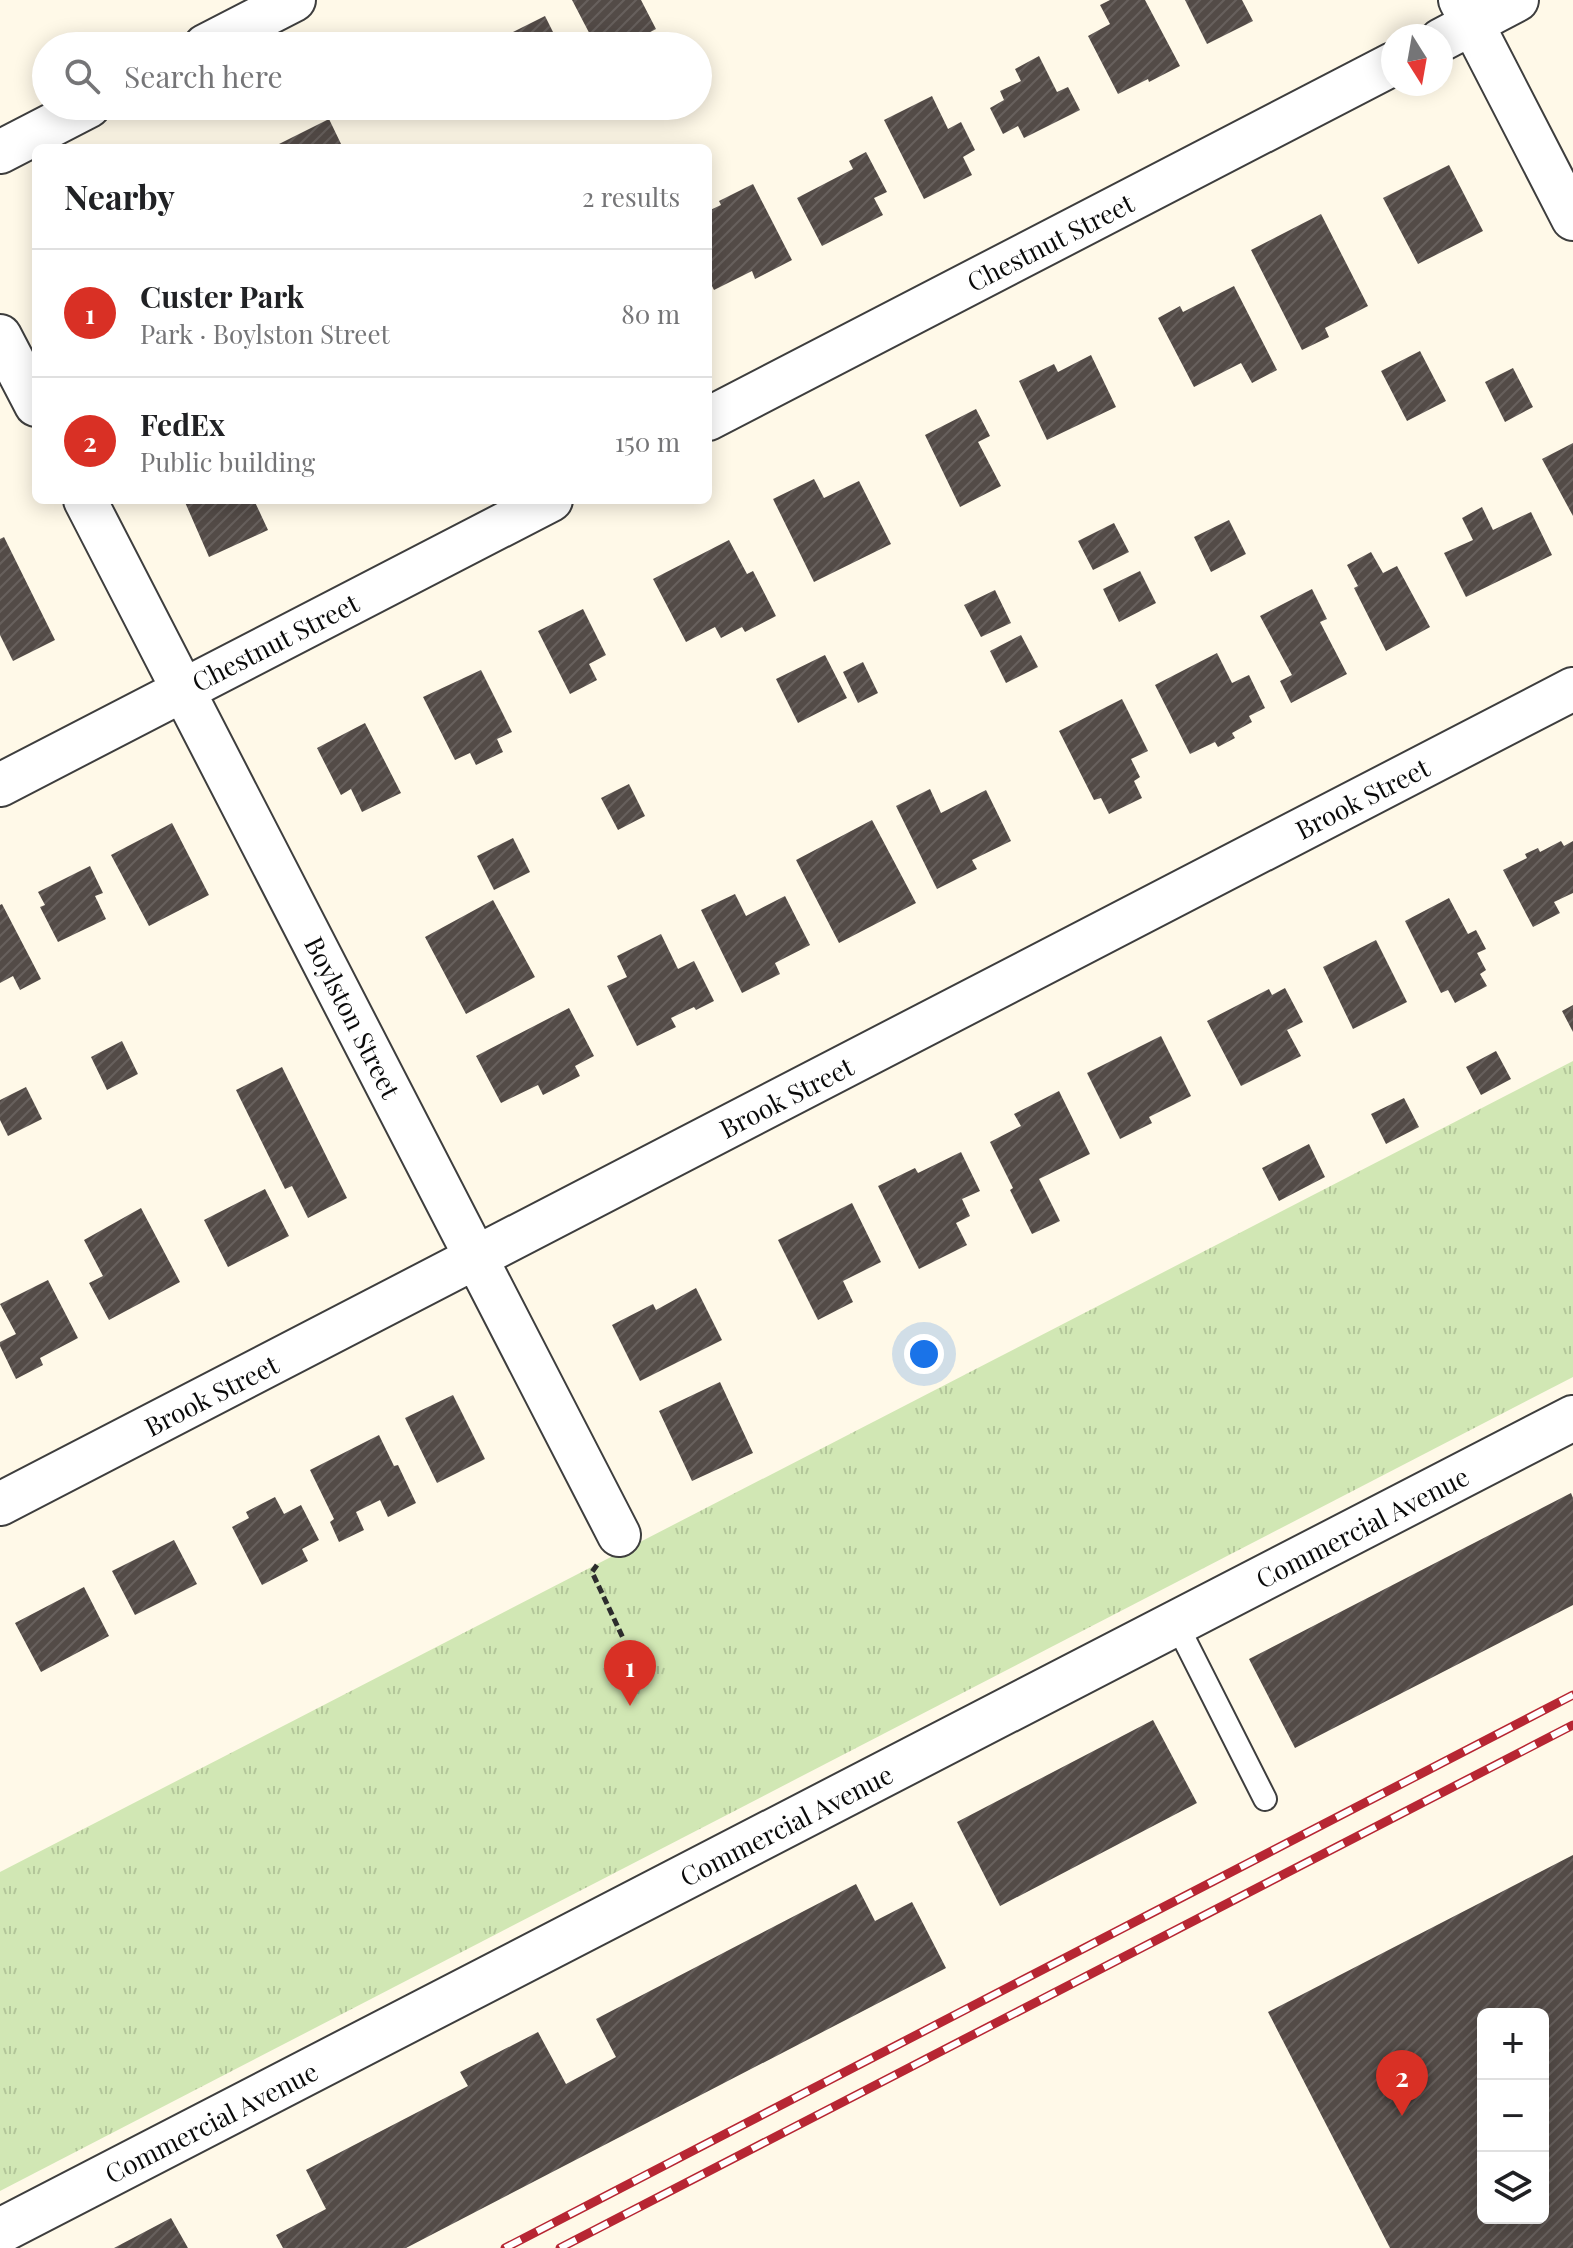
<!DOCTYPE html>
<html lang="en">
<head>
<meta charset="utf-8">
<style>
	body { margin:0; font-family:"Playfair Display",serif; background:#f6f6f6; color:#202124 }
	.controls { position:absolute; right:24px; bottom:24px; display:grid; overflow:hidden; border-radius:12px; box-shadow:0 4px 20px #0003 }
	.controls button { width:72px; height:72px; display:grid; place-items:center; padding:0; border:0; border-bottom:2px solid #e0e0e0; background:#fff; color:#202124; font:40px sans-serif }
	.compass { position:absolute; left:1381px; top:24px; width:72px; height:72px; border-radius:50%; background:#fff; box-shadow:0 4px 20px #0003; rotate:169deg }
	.you { position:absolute; left:924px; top:1354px; width:28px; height:28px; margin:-20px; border:6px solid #fff; border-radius:50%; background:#1a73e8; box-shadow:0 0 0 12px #1a73e833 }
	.badge { display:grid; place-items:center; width:52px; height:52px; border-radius:50%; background:#d93025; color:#fff; font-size:26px; font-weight:700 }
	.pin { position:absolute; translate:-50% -66px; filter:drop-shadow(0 2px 4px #0008) }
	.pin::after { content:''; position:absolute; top:42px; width:28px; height:24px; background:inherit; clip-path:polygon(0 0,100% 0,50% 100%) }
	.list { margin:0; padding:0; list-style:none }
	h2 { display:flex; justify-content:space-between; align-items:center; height:104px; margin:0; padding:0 32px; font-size:34px }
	h2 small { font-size:26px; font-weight:400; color:#757577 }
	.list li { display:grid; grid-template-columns:52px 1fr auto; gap:24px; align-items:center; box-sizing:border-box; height:128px; padding:0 32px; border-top:2px solid #e0e0e0 }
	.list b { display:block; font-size:30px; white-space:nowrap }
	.list p { margin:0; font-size:26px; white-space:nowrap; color:#757577 }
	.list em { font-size:26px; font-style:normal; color:#757577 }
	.icon { flex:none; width:44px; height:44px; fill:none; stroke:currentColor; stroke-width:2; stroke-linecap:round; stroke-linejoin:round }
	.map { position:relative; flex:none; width:1573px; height:2248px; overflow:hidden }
	.search { position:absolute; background:#fff; box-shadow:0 4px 20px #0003; left:32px; top:32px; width:680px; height:88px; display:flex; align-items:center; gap:20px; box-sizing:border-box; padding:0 28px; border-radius:44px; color:#757577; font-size:30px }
	.panel { position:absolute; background:#fff; box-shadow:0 4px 20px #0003; left:32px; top:144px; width:680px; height:360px; border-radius:12px }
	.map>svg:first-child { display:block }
</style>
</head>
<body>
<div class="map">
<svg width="1573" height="2248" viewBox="0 0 1573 2248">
	<defs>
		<pattern id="park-tufts" width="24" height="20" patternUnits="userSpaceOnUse" patternTransform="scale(2)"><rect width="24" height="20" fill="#d1e7b4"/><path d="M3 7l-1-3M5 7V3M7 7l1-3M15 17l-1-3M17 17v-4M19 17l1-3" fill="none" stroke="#b2c599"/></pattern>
		<pattern id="building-hatch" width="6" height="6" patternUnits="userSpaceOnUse" patternTransform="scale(2)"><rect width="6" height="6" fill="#534b47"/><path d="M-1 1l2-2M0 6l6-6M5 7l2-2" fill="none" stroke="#67605d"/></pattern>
	</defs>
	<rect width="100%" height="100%" fill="#fff9e8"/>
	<path fill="url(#park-tufts)" d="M 1573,1061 L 1573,1377 L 0,2191 L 0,1872 Z"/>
	<path fill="url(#building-hatch)" fill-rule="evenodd" d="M 572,0 L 641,0 L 656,29 L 624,46 L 596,46 Z
		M 1110,0 L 1145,0 L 1180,66 L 1149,82 L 1148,79 L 1118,94 L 1088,36 L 1110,24 L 1100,5 Z
		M 1185,0 L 1242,0 L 1253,21 L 1207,44 Z
		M 545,16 L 560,46 L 485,46 Z
		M 1039,56 L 1057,92 L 1068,87 L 1080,110 L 1024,138 L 1018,126 L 1003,134 L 990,108 L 1004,100 L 1000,91 L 1021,81 L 1015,69 Z
		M 932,96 L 948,129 L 961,122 L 975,150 L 963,157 L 972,175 L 924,199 L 884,120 Z
		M 329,119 L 343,148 L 281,148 L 279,144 Z
		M 866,152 L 887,192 L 874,198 L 883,215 L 822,246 L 797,198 L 853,169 L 849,161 Z
		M 1449,165 L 1483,231 L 1418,264 L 1383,198 Z
		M 753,184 L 792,260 L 755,279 L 752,271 L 714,290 L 708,278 L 708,211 L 721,205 L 719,201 Z
		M 1321,214 L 1368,306 L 1325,328 L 1329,337 L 1302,350 L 1251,250 Z
		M 1234,286 L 1277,370 L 1252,383 L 1241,363 L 1194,387 L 1158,318 L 1180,306 L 1183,312 Z
		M 1420,351 L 1446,401 L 1407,421 L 1381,371 Z
		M 1091,355 L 1116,407 L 1047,440 L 1019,381 L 1054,364 L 1058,372 Z
		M 1513,368 L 1533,407 L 1505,422 L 1485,382 Z
		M 976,409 L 990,436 L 978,442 L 1001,486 L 960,507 L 925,435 Z
		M 1573,443 L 1573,516 L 1542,459 Z
		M 814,479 L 824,498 L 859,481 L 891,544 L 814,582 L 773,499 Z
		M 184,500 L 254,500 L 268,530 L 209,557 Z
		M 1482,507 L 1493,530 L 1531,512 L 1552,555 L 1466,597 L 1444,553 L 1473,540 L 1462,518 Z
		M 1229,520 L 1246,554 L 1211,572 L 1194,537 Z
		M 1114,523 L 1129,552 L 1093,570 L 1078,541 Z
		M 4,537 L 55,640 L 13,661 L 0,635 L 0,539 Z
		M 729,540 L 747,574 L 753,571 L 776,616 L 745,632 L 742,627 L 721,638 L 715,627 L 686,642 L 653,579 Z
		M 1371,552 L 1383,573 L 1397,566 L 1430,627 L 1386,651 L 1354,588 L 1358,586 L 1347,565 Z
		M 1140,571 L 1156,603 L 1119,622 L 1103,589 Z
		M 1312,589 L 1327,619 L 1320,622 L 1347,674 L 1291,703 L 1280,681 L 1292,675 L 1260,616 Z
		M 995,590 L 1011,623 L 981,637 L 964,605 Z
		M 583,609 L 606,655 L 589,664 L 597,680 L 570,694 L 538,631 Z
		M 1021,635 L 1038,667 L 1006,683 L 990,651 Z
		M 1217,653 L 1232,683 L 1249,675 L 1265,708 L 1249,716 L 1252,722 L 1232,733 L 1235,738 L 1218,747 L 1215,742 L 1190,754 L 1155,685 Z
		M 825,655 L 847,698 L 798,723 L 776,679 Z
		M 863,662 L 878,693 L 858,703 L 843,672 Z
		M 481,670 L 512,732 L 497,739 L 503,752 L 476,765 L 470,753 L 455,760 L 423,697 Z
		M 1122,699 L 1148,751 L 1131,759 L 1140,777 L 1134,781 L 1142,798 L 1109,814 L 1101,798 L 1094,800 L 1059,731 Z
		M 365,723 L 401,793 L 362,812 L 351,789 L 341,795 L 317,748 Z
		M 629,784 L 645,816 L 618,830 L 601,798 Z
		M 930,789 L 941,813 L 986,790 L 1011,841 L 972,860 L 977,869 L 937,889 L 896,806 Z
		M 872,820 L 916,903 L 839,943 L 796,860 Z
		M 172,823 L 209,895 L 149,926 L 111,855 Z
		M 513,838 L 530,872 L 494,890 L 477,856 Z
		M 1561,841 L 1564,846 L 1573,841 L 1573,893 L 1554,902 L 1560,913 L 1533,927 L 1503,870 L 1527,858 L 1525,854 L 1538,848 L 1540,852 Z
		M 90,866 L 103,893 L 95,896 L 106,919 L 58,942 L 40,907 L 45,905 L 38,892 Z
		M 735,894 L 746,916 L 785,896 L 810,945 L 775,963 L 780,974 L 742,993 L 701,910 Z
		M 1449,898 L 1468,934 L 1476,930 L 1486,949 L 1477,953 L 1486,970 L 1480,974 L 1487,986 L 1455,1003 L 1448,990 L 1441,993 L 1405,921 Z
		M 493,900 L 535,977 L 466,1014 L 425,937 Z
		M 2,904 L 41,979 L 20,990 L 13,976 L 0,983 L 0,905 Z
		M 661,934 L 678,969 L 694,961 L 714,1001 L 696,1010 L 694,1007 L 671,1018 L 676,1027 L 637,1046 L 607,986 L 627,977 L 617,956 Z
		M 1376,940 L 1407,1002 L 1353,1029 L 1323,967 Z
		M 1285,988 L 1303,1022 L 1287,1030 L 1301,1056 L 1241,1086 L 1207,1021 L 1269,989 L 1272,995 Z
		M 1573,1005 L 1573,1032 L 1562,1011 Z
		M 569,1008 L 594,1056 L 575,1066 L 580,1076 L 543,1095 L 538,1085 L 501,1103 L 476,1056 Z
		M 1161,1036 L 1191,1096 L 1149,1117 L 1152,1123 L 1120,1139 L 1087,1073 Z
		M 122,1041 L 138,1074 L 107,1090 L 91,1057 Z
		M 1496,1051 L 1511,1079 L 1481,1095 L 1466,1067 Z
		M 282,1067 L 347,1198 L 308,1218 L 292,1186 L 285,1189 L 236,1090 Z
		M 26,1087 L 42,1119 L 8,1136 L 0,1120 L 0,1100 Z
		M 1059,1091 L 1090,1154 L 1039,1179 L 1060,1221 L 1032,1234 L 1010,1190 L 1013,1188 L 990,1142 L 1021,1126 L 1014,1114 Z
		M 1404,1098 L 1419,1127 L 1386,1144 L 1371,1114 Z
		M 1309,1144 L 1325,1177 L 1279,1201 L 1262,1168 Z
		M 961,1152 L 980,1191 L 962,1199 L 970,1216 L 956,1223 L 967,1245 L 919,1269 L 878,1186 L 915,1168 L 918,1173 Z
		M 265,1189 L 289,1236 L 228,1267 L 204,1220 Z
		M 852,1203 L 881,1262 L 843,1281 L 853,1302 L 818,1320 L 778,1240 Z
		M 141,1208 L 180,1282 L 109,1320 L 89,1283 L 103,1276 L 84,1240 Z
		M 48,1280 L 78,1338 L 40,1358 L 43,1365 L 16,1379 L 0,1346 L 0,1342 L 16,1334 L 0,1304 Z
		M 696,1288 L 722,1340 L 640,1381 L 612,1325 L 653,1304 L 656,1310 Z
		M 720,1382 L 753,1453 L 692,1481 L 659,1411 Z
		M 453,1395 L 485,1459 L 437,1483 L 405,1418 Z
		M 379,1435 L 394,1466 L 398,1465 L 416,1503 L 388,1517 L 380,1500 L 356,1512 L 364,1530 L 339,1542 L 330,1522 L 334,1519 L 310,1470 Z
		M 1571,1493 L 1573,1498 L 1573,1605 L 1295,1748 L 1249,1659 Z
		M 275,1497 L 284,1514 L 301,1505 L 319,1540 L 302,1549 L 308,1561 L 262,1585 L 232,1527 L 249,1518 L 246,1512 Z
		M 174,1540 L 197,1584 L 135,1615 L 112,1571 Z
		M 84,1587 L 109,1636 L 41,1672 L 15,1623 Z
		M 1153,1720 L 1197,1803 L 1000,1906 L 957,1822 Z
		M 1573,1855 L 1573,2248 L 1390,2248 L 1268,2012 ZM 1483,2014 L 1543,2014 L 1543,2218 L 1483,2218 Z
		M 856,1884 L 875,1921 L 912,1902 L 946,1968 L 406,2248 L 283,2248 L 276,2235 L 326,2209 L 306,2170 L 468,2086 L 460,2072 L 538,2032 L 566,2084 L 616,2057 L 596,2019 Z
		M 171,2218 L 188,2248 L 114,2248 Z"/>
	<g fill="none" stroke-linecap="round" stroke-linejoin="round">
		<g stroke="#3e3e3e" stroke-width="26">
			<path id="service" d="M 1176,1623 L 1265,1799"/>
		</g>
		<g stroke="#3e3e3e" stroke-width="46">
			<path id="minor" d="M 1460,0 L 1573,219
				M 1441,40 L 1517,0
				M 205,46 L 294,0
				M 0,152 L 89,106
				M 0,336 L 36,405
				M 708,419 L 1393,64
				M 85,500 L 619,1535
				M 0,785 L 551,500
				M 0,1504 L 1573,689"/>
		</g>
		<g stroke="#3e3e3e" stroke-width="48">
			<path id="tertiary" d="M 0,2231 L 1573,1418"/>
		</g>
		<path stroke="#2d2d2d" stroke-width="5" stroke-dasharray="8 4" stroke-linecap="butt" d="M 597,1565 L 592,1572 L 623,1638"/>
		<use href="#service" stroke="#fff" stroke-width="22"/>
		<use href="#minor" stroke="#fff" stroke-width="42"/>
		<use href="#tertiary" stroke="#fff" stroke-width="44"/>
		<g stroke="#b72633" stroke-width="9">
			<path id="rail" d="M 505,2248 L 1573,1695
				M 560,2248 L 1573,1725"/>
		</g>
		<use href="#rail" stroke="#fff" stroke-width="6" stroke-dasharray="18" stroke-linecap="butt"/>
	</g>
	<g text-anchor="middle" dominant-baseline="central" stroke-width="8" stroke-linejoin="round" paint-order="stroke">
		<g font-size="26" fill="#0b0b0b" stroke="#fff">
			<text transform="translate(1050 242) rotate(-27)">Chestnut Street</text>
			<text transform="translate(275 642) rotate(-27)">Chestnut Street</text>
			<text transform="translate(1362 798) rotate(-27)">Brook Street</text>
			<text transform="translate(353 1017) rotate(63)">Boylston Street</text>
			<text transform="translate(786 1097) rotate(-27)">Brook Street</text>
			<text transform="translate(211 1395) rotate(-27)">Brook Street</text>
			<text transform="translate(1362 1527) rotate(-27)">Commercial Avenue</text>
			<text transform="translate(786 1825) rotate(-27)">Commercial Avenue</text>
			<text transform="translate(211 2122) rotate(-27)">Commercial Avenue</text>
		</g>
	</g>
</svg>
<div class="controls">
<button>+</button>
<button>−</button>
<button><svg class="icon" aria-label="layers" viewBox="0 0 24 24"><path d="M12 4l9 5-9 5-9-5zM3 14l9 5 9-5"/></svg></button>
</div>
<svg class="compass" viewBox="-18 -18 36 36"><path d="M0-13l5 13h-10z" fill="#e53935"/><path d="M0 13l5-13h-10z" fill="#757577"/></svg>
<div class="you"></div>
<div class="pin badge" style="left:630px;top:1706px">1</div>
<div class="pin badge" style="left:1402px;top:2116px">2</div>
<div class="search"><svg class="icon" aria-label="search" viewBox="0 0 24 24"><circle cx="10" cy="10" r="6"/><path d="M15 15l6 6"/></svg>Search here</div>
<section class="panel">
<h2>Nearby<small>2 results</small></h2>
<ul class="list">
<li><span class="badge">1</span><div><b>Custer Park</b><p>Park · Boylston Street</p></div><em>80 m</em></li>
<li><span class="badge">2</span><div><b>FedEx</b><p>Public building</p></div><em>150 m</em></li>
</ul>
</section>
</div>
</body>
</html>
